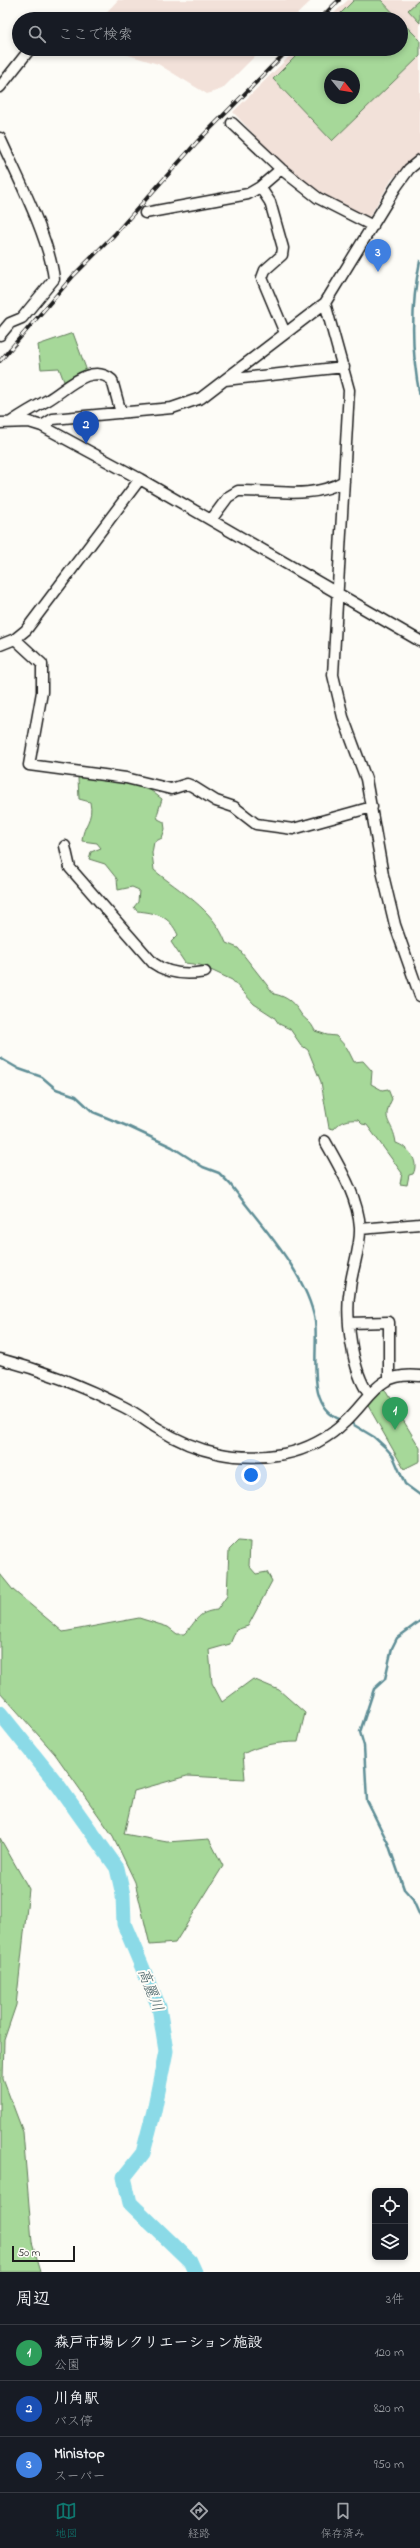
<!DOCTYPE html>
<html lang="ja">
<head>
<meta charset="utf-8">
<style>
	body { margin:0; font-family:"Indie Flower","Klee One",sans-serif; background:#20242c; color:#f1f3f6 }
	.controls { position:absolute; right:12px; bottom:12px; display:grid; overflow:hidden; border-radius:6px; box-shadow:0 2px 6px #0003 }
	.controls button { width:36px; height:36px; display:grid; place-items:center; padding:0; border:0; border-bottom:1px solid #363941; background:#171b24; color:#f1f3f6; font:20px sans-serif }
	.compass { position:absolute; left:324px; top:68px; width:36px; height:36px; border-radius:50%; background:#171b24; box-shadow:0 2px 6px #0003; rotate:120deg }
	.scale { position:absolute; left:12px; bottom:10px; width:63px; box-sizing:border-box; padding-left:4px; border:2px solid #1c1c1c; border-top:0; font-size:11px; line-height:14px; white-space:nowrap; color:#1c1c1c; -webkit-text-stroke:3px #fdfcf7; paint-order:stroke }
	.you { position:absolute; left:251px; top:1475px; width:14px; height:14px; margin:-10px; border:3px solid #fff; border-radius:50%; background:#1a73e8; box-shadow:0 0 0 6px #1a73e833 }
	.badge { display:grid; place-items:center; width:26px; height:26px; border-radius:50%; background:#0f766e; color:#fff; font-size:13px; font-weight:700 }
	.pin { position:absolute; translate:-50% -33px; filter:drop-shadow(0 1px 2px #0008) }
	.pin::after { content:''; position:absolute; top:21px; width:14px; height:12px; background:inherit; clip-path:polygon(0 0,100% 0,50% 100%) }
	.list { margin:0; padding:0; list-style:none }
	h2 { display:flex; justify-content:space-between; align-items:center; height:52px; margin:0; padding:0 16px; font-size:17px }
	h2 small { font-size:13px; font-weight:400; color:#9ea1a6 }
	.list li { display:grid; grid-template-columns:26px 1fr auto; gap:12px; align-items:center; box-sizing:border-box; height:56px; padding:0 16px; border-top:1px solid #363941 }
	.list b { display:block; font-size:15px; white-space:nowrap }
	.list p { margin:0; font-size:13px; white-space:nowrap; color:#9ea1a6 }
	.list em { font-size:13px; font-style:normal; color:#9ea1a6 }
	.icon { flex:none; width:22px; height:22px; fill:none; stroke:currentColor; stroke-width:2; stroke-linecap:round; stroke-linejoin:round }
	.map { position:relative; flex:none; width:420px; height:2272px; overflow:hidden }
	.search { position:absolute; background:#171b24; box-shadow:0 2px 6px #0003; left:12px; right:12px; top:12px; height:44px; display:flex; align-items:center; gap:10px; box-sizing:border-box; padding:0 14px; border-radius:22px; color:#9ea1a6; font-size:15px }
	.sheet { height:220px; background:#171b24 }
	nav { display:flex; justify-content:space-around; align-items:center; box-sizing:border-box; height:56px; border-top:1px solid #363941; background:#171b24; font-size:11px; color:#9ea1a6 }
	nav a { display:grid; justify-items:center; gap:2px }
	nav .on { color:#0f766e }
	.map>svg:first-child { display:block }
</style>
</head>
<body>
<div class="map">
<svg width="420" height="2272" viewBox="0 0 420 2272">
	<rect width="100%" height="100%" fill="#fdfcf7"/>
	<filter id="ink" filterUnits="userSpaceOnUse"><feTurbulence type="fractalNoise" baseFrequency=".025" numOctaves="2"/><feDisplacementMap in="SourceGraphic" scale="8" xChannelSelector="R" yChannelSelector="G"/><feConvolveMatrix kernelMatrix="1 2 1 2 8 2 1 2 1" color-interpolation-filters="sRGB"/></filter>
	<g filter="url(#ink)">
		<path fill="#f2e1d9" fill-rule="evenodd" d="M 118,0 L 312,0 L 292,19 L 100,19 Z
			M 348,0 L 420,0 L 420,153 L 392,179 L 368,219 L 315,189 L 294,174 L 273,155 L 233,112 L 297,49 L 401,49 L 401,19 L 328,19 ZM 330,74 L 354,74 L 354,98 L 330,98 Z
			M 109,49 L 262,49 L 222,89 L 207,94 L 158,64 Z"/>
		<path fill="#a6d899" stroke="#617a5a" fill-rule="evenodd" d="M 354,0 L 381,0 L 399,19 L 335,19 Z
			M 418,1 L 420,3 L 420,23 L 408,10 Z
			M 401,21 L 420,40 L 420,56 L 332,141 L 273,79 L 303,49 L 401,49 ZM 330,74 L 354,74 L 354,98 L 330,98 Z
			M 73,333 L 88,374 L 65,384 L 59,368 L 41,369 L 38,345 Z
			M 84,776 L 146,787 L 162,799 L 157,815 L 158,819 L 164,822 L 165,829 L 162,838 L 154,842 L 152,853 L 154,870 C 180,892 213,908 226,943 L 238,948 L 274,994 C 288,997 294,1003 301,1014 C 306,1021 310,1020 315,1031 L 327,1035 L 336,1036 L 347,1048 L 354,1062 L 363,1061 L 372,1071 L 371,1084 L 382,1090 L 388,1089 L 392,1099 C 380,1123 393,1120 396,1143 C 408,1147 420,1161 413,1174 L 409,1175 L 407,1185 L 400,1184 L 402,1173 L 367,1125 L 362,1124 L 358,1120 C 348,1119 340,1121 334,1129 L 329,1128 L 321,1082 L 308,1050 L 301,1045 L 290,1029 L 279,1024 L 274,1017 L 254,1004 L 232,980 L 200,965 L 185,963 L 171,942 L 178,935 C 169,915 156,913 137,911 L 134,907 L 138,902 L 139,890 L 132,887 L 118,890 L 117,879 L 105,864 L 89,859 L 91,852 L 101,848 L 97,843 L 82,841 C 83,824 94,821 90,802 L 79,799 L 78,778 Z
			M 383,1387 L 420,1448 L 420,1461 L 404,1469 L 367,1404 Z
			M 238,1541 L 250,1542 L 249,1566 L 256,1574 L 267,1572 L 272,1581 L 248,1626 L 236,1630 L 230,1644 L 209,1650 L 212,1683 L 222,1702 L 253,1679 L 279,1690 L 305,1713 L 298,1742 C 279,1742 259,1745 243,1754 L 245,1779 L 187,1776 L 134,1791 L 124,1834 L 167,1842 L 209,1839 L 223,1866 L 175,1943 L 150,1945 L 135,1882 L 113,1836 L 55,1754 L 0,1692 L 0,1574 L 13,1590 L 63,1632 L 139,1618 L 168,1627 L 177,1634 L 184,1634 C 197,1622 196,1612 217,1610 L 227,1596 L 229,1550 Z
			M 0,1838 L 29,1889 L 16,2005 L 4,2040 L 3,2079 L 23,2132 L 32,2242 L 41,2272 L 0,2272 Z"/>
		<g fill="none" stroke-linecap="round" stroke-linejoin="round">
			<path stroke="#5f8e96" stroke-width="2.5" d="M 420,261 C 411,305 411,352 420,397
				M 0,1058 L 19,1069 L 42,1077 L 56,1089 L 76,1096 L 93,1112 L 127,1126 L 172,1147 L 203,1167 L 219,1173 L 230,1184 C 259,1223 307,1273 315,1321 C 319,1352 304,1408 342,1420
				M 349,1422 L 374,1437 L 385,1447 L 393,1456 L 405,1484 L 420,1495
				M 420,1621 L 397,1638 L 392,1648 L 385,1679 L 374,1689 L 360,1732 L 364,1746 L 367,1801 L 388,1843 L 404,1889 L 412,1898 L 420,1916"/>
			<path stroke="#8bdae7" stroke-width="15" d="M 0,1713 L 58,1785 L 117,1868 L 123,1895 L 124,1924 L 159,2007 L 166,2051 L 154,2111 L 143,2153 L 124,2177 L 130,2203 L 190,2261 L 195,2272"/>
			<g stroke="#1c1c1c" stroke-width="13">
				<path id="minor" d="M 0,87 L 30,49
					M 232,123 L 281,169 L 318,198 L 373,226
					M 0,138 C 18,178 49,237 54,279 L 22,318 L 10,323 L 0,335
					M 260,187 L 270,202 L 283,248 L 282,255 L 265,270 L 262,278 L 285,333
					M 145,213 L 248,194 L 260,187 L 281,169
					M 325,303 L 349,390 L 333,675 L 343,717 L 366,779 L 383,875 L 395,925 L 420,996
					M 225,380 L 344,367
					M 11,422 C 23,414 35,407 48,400 C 66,390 90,362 112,380 L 121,413
					M 0,423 L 29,422 L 42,426 L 140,479 L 420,641
					M 42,426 L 53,419 L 172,408 L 201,398 L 325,303 L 396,187 L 409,169 L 420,160
					M 211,520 L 228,497 L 238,491 C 274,490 312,500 344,481
					M 15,639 L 42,664 L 42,692 L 29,765 L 126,778 L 171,789 L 187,784 L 192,786 L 216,801 L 234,807 L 256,824 L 293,829 L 372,807
					M 0,645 L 15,639 L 26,630 L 140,479
					M 65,846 L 70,868 L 153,963 C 168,974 187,975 205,972
					M 325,1141 C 340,1168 358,1197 360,1228 C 361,1247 352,1269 350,1288 C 345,1316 352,1372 369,1394
					M 360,1229 L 420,1224
					M 349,1323 L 389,1322 L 389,1378
					M 0,1359 C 42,1370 85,1387 124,1407 C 136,1413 146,1421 157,1428 C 197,1453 237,1462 284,1454 C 306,1450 329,1438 345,1422 C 372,1397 377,1371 420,1376"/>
			</g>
			<use href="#minor" stroke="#fdfcf7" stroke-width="10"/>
			<g stroke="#1c1c1c" stroke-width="4">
				<path id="rail" d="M 320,19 L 339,0
					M 0,361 L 74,275 L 114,235 L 197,142 L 289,49"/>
			</g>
			<use href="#rail" stroke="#fdfcf7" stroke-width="2.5" stroke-dasharray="8" stroke-linecap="butt"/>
		</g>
	</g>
	<g text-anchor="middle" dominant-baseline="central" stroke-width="4" stroke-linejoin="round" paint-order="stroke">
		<g font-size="15" font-style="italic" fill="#435e63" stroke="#fdfcf7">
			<text transform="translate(150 1990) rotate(69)">高麗川</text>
		</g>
	</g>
</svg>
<div class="controls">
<button><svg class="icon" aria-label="locate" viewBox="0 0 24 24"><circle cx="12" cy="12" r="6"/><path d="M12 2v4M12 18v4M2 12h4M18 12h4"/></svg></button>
<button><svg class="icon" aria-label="layers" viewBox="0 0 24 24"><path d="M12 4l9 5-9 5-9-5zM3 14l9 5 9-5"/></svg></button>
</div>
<svg class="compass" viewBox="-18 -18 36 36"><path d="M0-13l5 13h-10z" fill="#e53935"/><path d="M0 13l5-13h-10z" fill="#9ea1a6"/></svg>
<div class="scale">50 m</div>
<div class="you"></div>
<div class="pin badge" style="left:395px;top:1430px;background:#2e9e5b">1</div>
<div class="pin badge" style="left:86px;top:444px;background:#1a4fb4">2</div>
<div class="pin badge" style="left:378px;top:272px;background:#3f7fe0">3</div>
<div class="search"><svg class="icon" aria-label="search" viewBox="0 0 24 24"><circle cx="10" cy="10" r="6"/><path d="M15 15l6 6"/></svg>ここで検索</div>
</div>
<section class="sheet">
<h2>周辺<small>3件</small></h2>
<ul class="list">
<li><span class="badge" style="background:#2e9e5b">1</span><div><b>森戸市場レクリエーション施設</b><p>公園</p></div><em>120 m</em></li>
<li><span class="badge" style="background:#1a4fb4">2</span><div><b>川角駅</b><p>バス停</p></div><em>820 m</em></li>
<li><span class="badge" style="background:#3f7fe0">3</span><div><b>Ministop</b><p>スーパー</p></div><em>950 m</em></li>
</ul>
</section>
<nav>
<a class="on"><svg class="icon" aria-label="map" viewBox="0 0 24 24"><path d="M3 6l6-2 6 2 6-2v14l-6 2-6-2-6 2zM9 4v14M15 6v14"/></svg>地図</a>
<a><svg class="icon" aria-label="directions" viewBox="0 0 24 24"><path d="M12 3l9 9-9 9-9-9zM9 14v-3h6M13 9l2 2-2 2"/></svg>経路</a>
<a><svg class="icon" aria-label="saved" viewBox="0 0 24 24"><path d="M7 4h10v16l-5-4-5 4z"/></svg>保存済み</a>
</nav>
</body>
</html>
